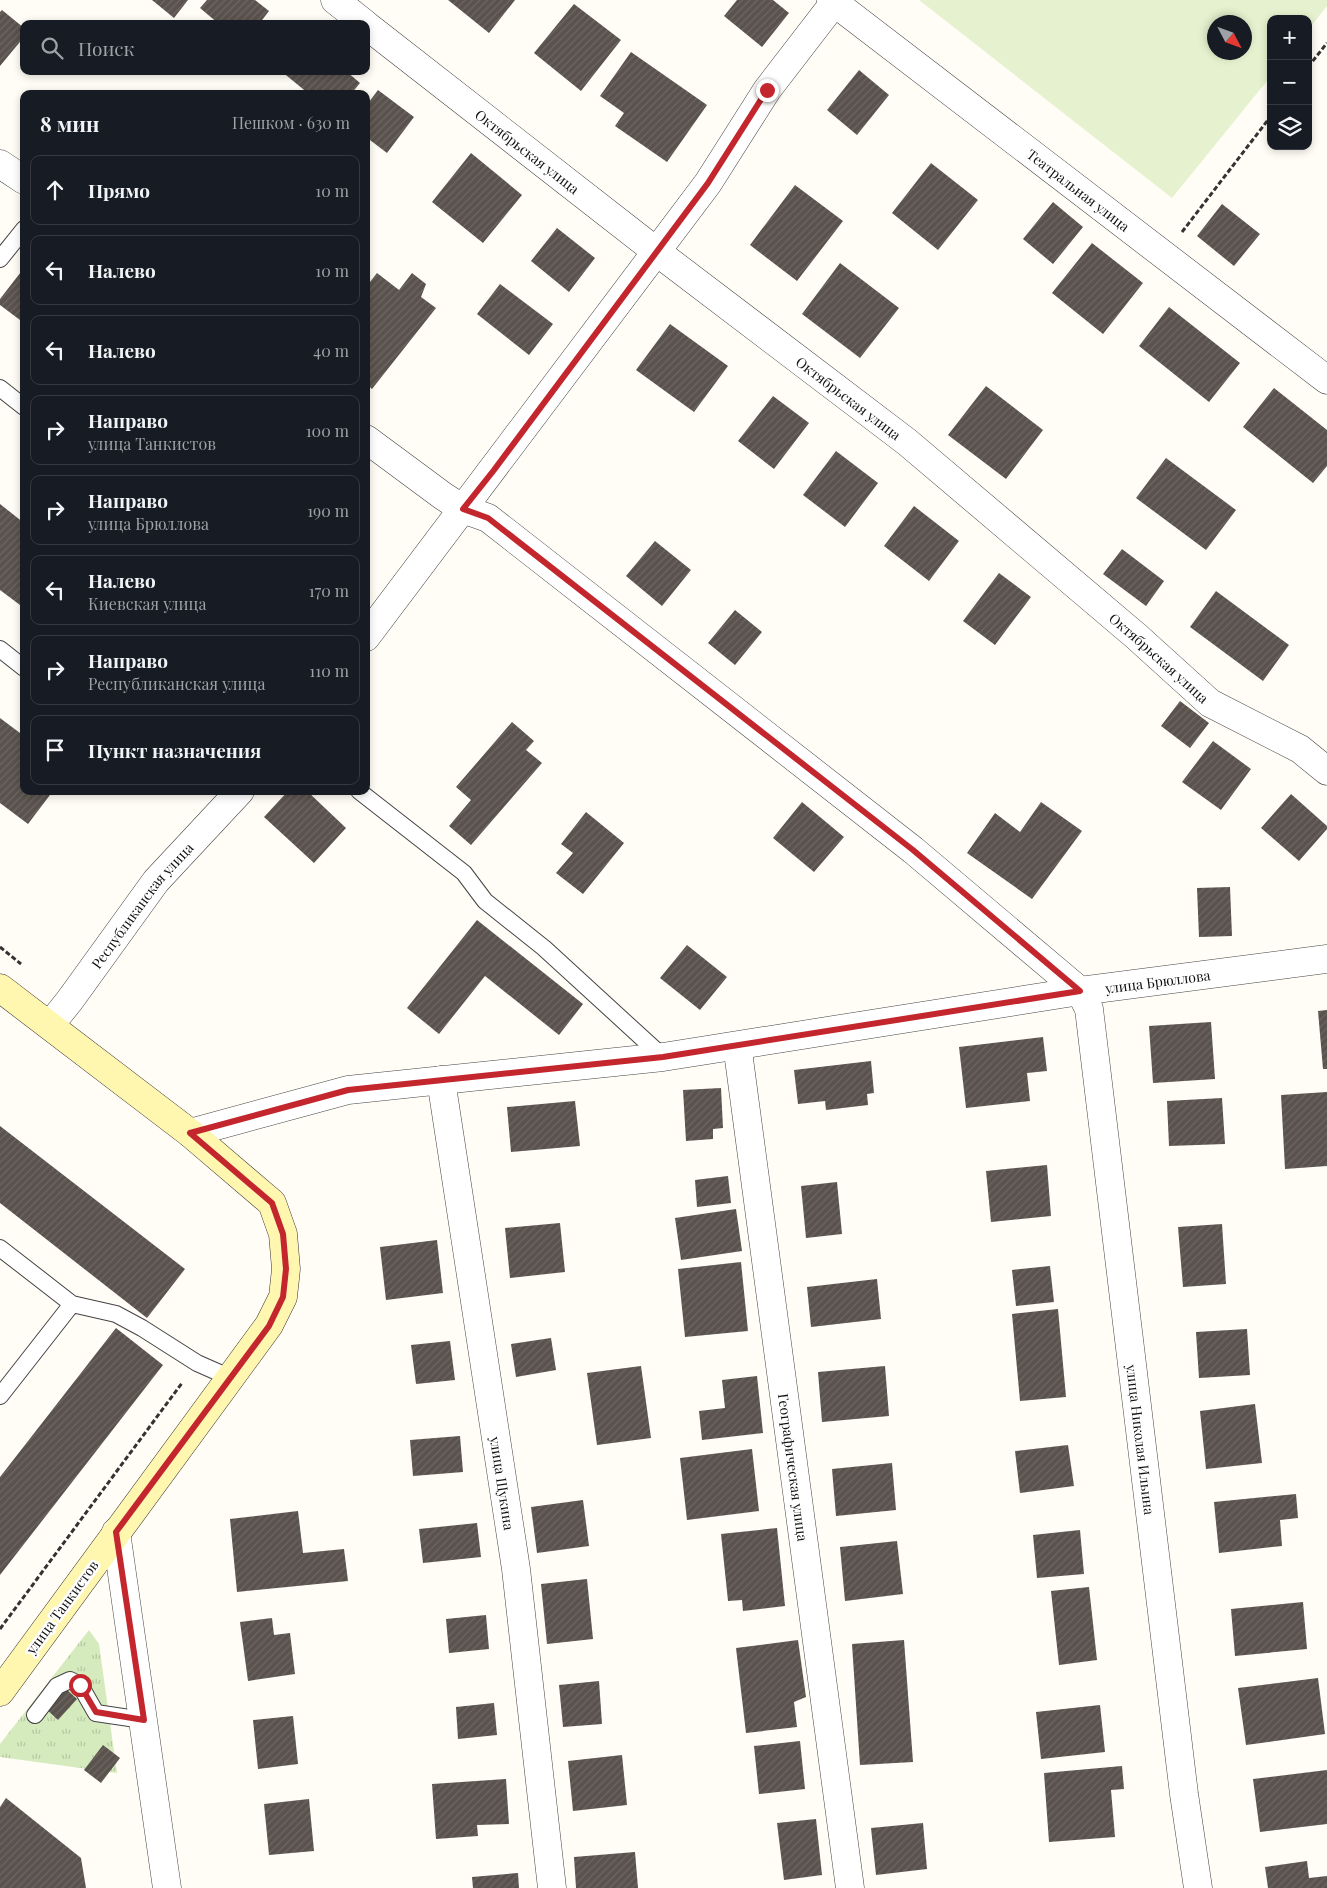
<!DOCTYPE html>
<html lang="ru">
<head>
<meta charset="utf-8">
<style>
	body { margin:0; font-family:"Playfair Display",serif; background:#242831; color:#f1f3f6 }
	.controls { position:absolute; right:15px; top:15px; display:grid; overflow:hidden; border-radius:10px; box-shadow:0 2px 8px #0003 }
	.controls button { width:45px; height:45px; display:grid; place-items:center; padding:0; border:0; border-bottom:1px solid #363941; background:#171b24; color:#f1f3f6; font:25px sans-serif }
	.compass { position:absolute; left:1207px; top:15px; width:45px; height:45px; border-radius:50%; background:#171b24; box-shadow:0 2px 8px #0003; rotate:131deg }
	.stop { position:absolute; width:15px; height:15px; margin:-11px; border:4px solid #c4262e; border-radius:50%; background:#fff }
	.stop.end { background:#c4262e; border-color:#fff; box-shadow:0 1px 5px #0008 }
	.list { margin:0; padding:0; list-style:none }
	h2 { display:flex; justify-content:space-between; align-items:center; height:65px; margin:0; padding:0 20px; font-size:21px }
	h2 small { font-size:16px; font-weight:400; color:#9ea1a6 }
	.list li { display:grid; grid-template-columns:32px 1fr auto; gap:15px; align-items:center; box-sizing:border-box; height:70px; margin:0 10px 10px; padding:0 10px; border:1px solid #363941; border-radius:10px }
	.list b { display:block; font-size:19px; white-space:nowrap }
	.list p { margin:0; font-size:16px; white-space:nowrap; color:#9ea1a6 }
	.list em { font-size:16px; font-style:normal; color:#9ea1a6 }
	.icon { flex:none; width:28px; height:28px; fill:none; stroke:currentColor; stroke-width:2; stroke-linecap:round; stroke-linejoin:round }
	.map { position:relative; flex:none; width:1327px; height:1888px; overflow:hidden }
	.search { position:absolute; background:#171b24; box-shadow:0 2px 8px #0003; left:20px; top:20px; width:350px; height:55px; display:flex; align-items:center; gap:12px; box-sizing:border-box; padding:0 18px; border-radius:10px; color:#9ea1a6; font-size:19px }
	.panel { position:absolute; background:#171b24; box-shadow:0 2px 8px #0003; left:20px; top:90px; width:350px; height:705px; border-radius:10px }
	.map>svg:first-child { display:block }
</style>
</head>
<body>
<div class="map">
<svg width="1327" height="1888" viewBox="0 0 1327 1888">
	<defs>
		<pattern id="grass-tufts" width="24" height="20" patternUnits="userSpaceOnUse" patternTransform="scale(1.25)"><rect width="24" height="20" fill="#d5ebbd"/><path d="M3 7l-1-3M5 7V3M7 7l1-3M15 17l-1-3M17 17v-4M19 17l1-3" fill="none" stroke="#b6c8a1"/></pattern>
		<pattern id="building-hatch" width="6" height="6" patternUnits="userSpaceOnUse" patternTransform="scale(1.25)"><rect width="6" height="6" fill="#5a524d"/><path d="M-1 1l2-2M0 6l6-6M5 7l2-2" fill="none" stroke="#6d6662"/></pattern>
	</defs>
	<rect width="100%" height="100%" fill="#fffdf5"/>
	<path fill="url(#grass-tufts)" d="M 89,1630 L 99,1644 L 117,1773 L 0,1757 L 0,1744 Z"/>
	<path fill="#e6f2cf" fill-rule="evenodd" d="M 919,0 L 1327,0 L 1327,6 L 1308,30 L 1308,19 L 1271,19 L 1271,76 L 1172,198 ZM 1214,22 L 1244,22 L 1244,52 L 1214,52 Z"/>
	<path fill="url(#building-hatch)" d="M 152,0 L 188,0 L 174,18 Z
		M 207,0 L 255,0 L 269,11 L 259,24 L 219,24 L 200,8 Z
		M 448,0 L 515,0 L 489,33 Z
		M 737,0 L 773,0 L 789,13 L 762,47 L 724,16 Z
		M 574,4 L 621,40 L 581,91 L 534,53 Z
		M 2,10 L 24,28 L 24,37 L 0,66 L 0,12 Z
		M 631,52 L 707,105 L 667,162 L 615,126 L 624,113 L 600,96 Z
		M 859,70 L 889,95 L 857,135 L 827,110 Z
		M 281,71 L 346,71 L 360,83 L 351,94 L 309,94 Z
		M 378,90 L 414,117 L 387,153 L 366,137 L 366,106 Z
		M 471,153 L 522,195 L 483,243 L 432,202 Z
		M 931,163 L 978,200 L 938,250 L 892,213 Z
		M 795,185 L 843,221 L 797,281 L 750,245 Z
		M 1053,202 L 1083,227 L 1053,264 L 1023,239 Z
		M 1222,204 L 1260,234 L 1234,266 L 1197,236 Z
		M 557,228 L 595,258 L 569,292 L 531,261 Z
		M 1092,243 L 1143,283 L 1103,334 L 1052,293 Z
		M 840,263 L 899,308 L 860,358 L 802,314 Z
		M 24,268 L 24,323 L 0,305 L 0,299 Z
		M 377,273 L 399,290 L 412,273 L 426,284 L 421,297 L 436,308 L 372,389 L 366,384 L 366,287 Z
		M 500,284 L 553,324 L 529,355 L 477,314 Z
		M 1169,307 L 1240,363 L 1209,402 L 1139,346 Z
		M 670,324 L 728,366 L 694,412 L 636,370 Z
		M 986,386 L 1043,430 L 1006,479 L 948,435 Z
		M 1274,388 L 1327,430 L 1327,466 L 1313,483 L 1243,427 Z
		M 773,396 L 809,423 L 774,469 L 738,441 Z
		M 836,451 L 878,483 L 845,527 L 803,495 Z
		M 1166,458 L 1236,510 L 1206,550 L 1136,498 Z
		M 0,504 L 24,523 L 24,608 L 0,590 Z
		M 914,506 L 959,541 L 929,581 L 884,546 Z
		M 655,541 L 691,570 L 662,606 L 626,576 Z
		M 1122,549 L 1164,581 L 1146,606 L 1103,574 Z
		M 999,573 L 1031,597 L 995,645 L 963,621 Z
		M 1216,591 L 1289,645 L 1263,681 L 1190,627 Z
		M 735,610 L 762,632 L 735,665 L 708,643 Z
		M 1180,701 L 1209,723 L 1190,748 L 1161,726 Z
		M 0,718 L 24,736 L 24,791 L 53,791 L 28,824 L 0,803 Z
		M 512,722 L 534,741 L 526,750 L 542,763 L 471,845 L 449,826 L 471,800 L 456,787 Z
		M 1213,741 L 1251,769 L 1221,810 L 1182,782 Z
		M 288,791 L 307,791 L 346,828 L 314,863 L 264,817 Z
		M 1291,794 L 1327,826 L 1327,829 L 1299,861 L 1261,828 Z
		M 802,802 L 844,837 L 814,872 L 773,838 Z
		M 1041,802 L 1082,831 L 1032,899 L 967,853 L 995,813 L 1020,832 Z
		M 586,812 L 624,843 L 583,894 L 556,873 L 573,853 L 561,844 Z
		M 1230,887 L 1232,936 L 1199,937 L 1197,888 Z
		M 477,920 L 583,1004 L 559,1035 L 485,976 L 439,1034 L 407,1008 Z
		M 687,945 L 727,977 L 700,1010 L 660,978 Z
		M 1327,1010 L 1327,1069 L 1323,1069 L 1318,1011 Z
		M 1211,1022 L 1215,1079 L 1153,1083 L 1149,1026 Z
		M 1043,1037 L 1047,1071 L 1027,1073 L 1030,1101 L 966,1108 L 959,1047 Z
		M 871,1061 L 874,1093 L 867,1094 L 868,1105 L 826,1110 L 825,1101 L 798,1104 L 794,1070 Z
		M 721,1088 L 723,1128 L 713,1129 L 713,1139 L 686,1141 L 683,1090 Z
		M 1327,1092 L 1327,1166 L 1285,1169 L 1281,1095 Z
		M 1222,1098 L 1225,1144 L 1169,1146 L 1167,1101 Z
		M 575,1101 L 580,1146 L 511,1152 L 507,1107 Z
		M 0,1126 L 185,1269 L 147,1318 L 0,1203 Z
		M 1047,1165 L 1051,1216 L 991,1222 L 986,1171 Z
		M 728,1176 L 731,1203 L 697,1207 L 695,1180 Z
		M 837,1182 L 842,1234 L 806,1238 L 801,1186 Z
		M 736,1209 L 742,1251 L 681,1260 L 675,1218 Z
		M 560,1223 L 565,1272 L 510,1278 L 505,1228 Z
		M 1222,1224 L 1226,1284 L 1183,1287 L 1178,1227 Z
		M 437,1240 L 443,1293 L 386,1300 L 380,1247 Z
		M 741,1262 L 748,1331 L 685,1337 L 678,1269 Z
		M 1050,1266 L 1054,1302 L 1016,1306 L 1012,1270 Z
		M 877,1279 L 881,1319 L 811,1327 L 807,1287 Z
		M 1058,1309 L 1066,1397 L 1020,1401 L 1012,1314 Z
		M 116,1328 L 163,1365 L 0,1575 L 0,1477 Z
		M 1247,1329 L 1250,1375 L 1199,1378 L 1196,1332 Z
		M 551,1338 L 556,1370 L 516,1377 L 511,1344 Z
		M 450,1341 L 455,1380 L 416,1384 L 411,1345 Z
		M 641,1366 L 651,1438 L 597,1445 L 587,1373 Z
		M 885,1366 L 889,1416 L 822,1422 L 818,1372 Z
		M 757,1376 L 763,1433 L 702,1440 L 699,1411 L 725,1408 L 722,1380 Z
		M 1255,1404 L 1262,1463 L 1206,1469 L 1200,1411 Z
		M 460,1436 L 463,1472 L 413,1476 L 410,1440 Z
		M 1068,1445 L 1074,1486 L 1020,1493 L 1015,1451 Z
		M 752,1449 L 759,1511 L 687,1520 L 680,1458 Z
		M 892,1463 L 896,1510 L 836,1516 L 832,1469 Z
		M 1296,1494 L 1298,1518 L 1280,1520 L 1282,1546 L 1219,1553 L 1214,1502 Z
		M 583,1500 L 589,1546 L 537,1553 L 531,1507 Z
		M 298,1511 L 303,1553 L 344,1549 L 348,1581 L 237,1592 L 230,1519 Z
		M 477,1523 L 481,1557 L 423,1563 L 419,1529 Z
		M 777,1528 L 785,1606 L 743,1611 L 742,1600 L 728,1601 L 721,1534 Z
		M 1080,1530 L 1084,1574 L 1037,1578 L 1033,1535 Z
		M 897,1541 L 903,1594 L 845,1601 L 840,1547 Z
		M 587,1579 L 593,1639 L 547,1644 L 541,1584 Z
		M 1089,1587 L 1097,1660 L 1059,1665 L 1051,1591 Z
		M 1303,1602 L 1307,1649 L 1235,1656 L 1231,1609 Z
		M 486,1615 L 489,1649 L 449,1653 L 446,1619 Z
		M 272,1618 L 274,1635 L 290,1633 L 295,1674 L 248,1681 L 240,1622 Z
		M 798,1640 L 806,1697 L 794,1702 L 797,1727 L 746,1733 L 736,1648 Z
		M 904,1640 L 913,1762 L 860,1765 L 852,1644 Z
		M 1318,1678 L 1325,1734 L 1246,1745 L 1238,1688 Z
		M 599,1681 L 602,1724 L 563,1727 L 559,1685 Z
		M 64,1687 L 77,1699 L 58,1720 L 45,1708 Z
		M 494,1703 L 497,1735 L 458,1739 L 456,1707 Z
		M 1100,1705 L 1105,1752 L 1041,1759 L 1036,1712 Z
		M 293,1716 L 298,1764 L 258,1769 L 253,1720 Z
		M 800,1741 L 805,1789 L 759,1794 L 754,1746 Z
		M 103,1745 L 120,1758 L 101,1783 L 84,1770 Z
		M 622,1755 L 627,1805 L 573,1811 L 568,1761 Z
		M 1122,1766 L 1124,1789 L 1111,1790 L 1115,1837 L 1049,1842 L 1044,1773 Z
		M 1327,1770 L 1327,1824 L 1260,1832 L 1253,1779 Z
		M 506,1779 L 509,1824 L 477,1825 L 478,1836 L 436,1839 L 432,1784 Z
		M 6,1798 L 81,1858 L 86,1888 L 0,1888 L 0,1807 Z
		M 309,1799 L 314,1851 L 269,1855 L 264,1804 Z
		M 816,1819 L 822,1875 L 784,1880 L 777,1823 Z
		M 923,1823 L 927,1869 L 876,1875 L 871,1828 Z
		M 635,1852 L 638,1888 L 576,1888 L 574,1857 Z
		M 1307,1861 L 1309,1878 L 1327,1876 L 1327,1888 L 1268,1888 L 1265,1867 Z
		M 518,1873 L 519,1888 L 473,1888 L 472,1877 Z"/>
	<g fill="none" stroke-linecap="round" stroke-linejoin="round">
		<g stroke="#444" stroke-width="18">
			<path id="service" d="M 0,259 L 24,229
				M 0,388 L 24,407
				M 0,649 L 24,668
				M 359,791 L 464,873 L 485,901 L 544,948 L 663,1057
				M 0,1248 L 72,1304 L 116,1314 L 142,1328 L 197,1363 L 231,1378
				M 0,1396 L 72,1304
				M 35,1715 L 57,1686 L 70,1680 L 80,1685 L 96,1713 L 143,1720"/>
		</g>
		<g stroke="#444" stroke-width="29">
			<g id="minor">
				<path d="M 335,0 L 365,24"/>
				<path id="s1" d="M 831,0 L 1327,380"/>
				<path id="s2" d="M 366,25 L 657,252 L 907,442 L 1136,636 L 1210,703 L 1300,749 L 1327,771"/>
				<path d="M 0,164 L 24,180"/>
				<path id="s3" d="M 366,439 L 443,496 L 463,509 L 488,518 L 913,850 L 1080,991 L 1089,1009 L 1184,1794 L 1198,1888"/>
				<path d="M 366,637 L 708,183 L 767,90 L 834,3"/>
				<path id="s4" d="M 50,1025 L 70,1000 L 156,881 L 240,791"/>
				<path id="s5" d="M 740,1046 L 739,1059 L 850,1888"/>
				<path id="s6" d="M 441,1080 L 516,1569 L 552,1888"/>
				<path id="s7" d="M 190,1133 L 348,1090 L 663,1057 L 1080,991 L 1327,959"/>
				<path d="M 116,1532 L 167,1888"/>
			</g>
		</g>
		<g stroke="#333" stroke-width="29">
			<path id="secondary" d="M 0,988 L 190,1133 L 272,1203 L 283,1234 L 286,1269 L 283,1297 L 269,1325 L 0,1692"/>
		</g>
		<path stroke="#333" stroke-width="3" stroke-dasharray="5 2.5" stroke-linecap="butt" d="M 1308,67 L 1327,43
			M 1182,232 L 1271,116
			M 0,947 L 21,964
			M 0,1629 L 182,1383"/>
		<use href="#service" stroke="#fff" stroke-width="16"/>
		<use href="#minor" stroke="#fff" stroke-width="28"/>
		<use href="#secondary" stroke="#fff6b0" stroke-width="28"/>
	</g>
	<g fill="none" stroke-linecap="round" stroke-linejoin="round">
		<path stroke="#c4262e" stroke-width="6" d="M 80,1685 L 96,1712 L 144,1720 L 116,1532 L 269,1326 L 283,1297 L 286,1269 L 283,1234 L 272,1203 L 190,1133 L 348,1090 L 663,1057 L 1080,991 L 913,850 L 488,518 L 463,509 L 494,470 L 708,183 L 767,90"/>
	</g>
	<g text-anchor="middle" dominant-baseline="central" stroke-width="5" stroke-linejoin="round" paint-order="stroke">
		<g font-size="14" fill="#111" stroke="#fff">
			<text stroke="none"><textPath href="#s2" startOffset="205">Октябрьская улица</textPath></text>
			<text stroke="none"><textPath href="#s1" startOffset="312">Театральная улица</textPath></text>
			<text stroke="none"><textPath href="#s2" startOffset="610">Октябрьская улица</textPath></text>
			<text stroke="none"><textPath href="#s2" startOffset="1015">Октябрьская улица</textPath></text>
			<text stroke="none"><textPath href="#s4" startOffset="151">Республиканская улица</textPath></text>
			<text stroke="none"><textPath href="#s7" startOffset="981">улица Брюллова</textPath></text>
			<text stroke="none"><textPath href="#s3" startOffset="1358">улица Николая Ильина</textPath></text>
			<text stroke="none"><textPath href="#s5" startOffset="425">Географическая улица</textPath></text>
			<text stroke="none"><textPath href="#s6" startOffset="408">улица Щукина</textPath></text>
			<text transform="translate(62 1607) rotate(-54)">улица Танкистов</text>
		</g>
	</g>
</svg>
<div class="controls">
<button>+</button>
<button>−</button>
<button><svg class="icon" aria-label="layers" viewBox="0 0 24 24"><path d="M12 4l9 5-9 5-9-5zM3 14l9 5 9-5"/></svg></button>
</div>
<svg class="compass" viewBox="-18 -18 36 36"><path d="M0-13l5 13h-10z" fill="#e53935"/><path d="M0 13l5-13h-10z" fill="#9ea1a6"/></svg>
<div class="stop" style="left:80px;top:1685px"></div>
<div class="stop end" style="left:767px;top:90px"></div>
<div class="search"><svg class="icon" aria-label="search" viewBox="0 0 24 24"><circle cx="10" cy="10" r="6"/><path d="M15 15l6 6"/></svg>Поиск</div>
<section class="panel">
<h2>8 мин<small>Пешком · 630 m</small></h2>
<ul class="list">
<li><svg class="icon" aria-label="ahead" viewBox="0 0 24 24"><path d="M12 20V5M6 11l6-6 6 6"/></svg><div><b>Прямо</b></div><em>10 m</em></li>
<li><svg class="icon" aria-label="left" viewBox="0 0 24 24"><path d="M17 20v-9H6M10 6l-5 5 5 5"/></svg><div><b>Налево</b></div><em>10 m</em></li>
<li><svg class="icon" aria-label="left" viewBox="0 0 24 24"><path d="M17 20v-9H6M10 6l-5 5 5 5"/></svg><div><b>Налево</b></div><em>40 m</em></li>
<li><svg class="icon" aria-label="right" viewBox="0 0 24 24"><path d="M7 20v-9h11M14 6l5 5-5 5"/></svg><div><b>Направо</b><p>улица Танкистов</p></div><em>100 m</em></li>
<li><svg class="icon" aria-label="right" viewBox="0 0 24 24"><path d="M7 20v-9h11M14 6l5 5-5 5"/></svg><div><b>Направо</b><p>улица Брюллова</p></div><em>190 m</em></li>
<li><svg class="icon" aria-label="left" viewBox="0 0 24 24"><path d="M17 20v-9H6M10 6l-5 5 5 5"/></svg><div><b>Налево</b><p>Киевская улица</p></div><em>170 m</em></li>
<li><svg class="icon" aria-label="right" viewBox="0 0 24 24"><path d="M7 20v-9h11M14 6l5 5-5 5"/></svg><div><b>Направо</b><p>Республиканская улица</p></div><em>110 m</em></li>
<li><svg class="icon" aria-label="arrive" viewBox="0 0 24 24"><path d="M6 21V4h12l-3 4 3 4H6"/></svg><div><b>Пункт назначения</b></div></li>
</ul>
</section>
</div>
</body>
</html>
